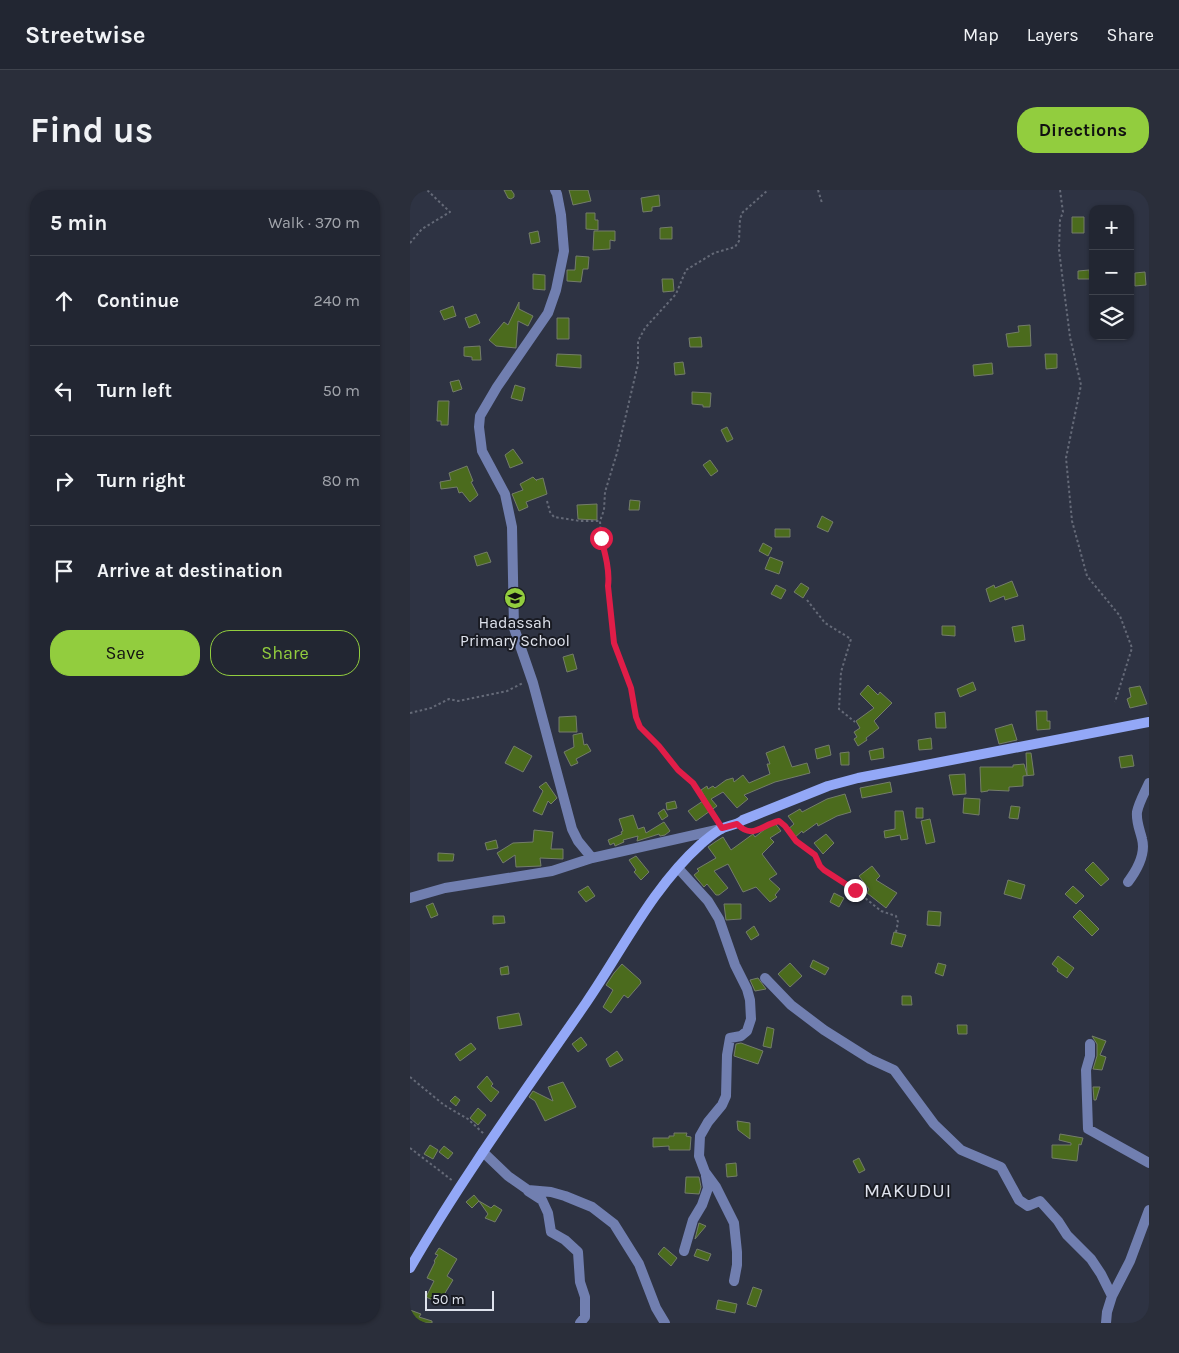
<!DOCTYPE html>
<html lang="en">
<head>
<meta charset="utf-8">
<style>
	body { margin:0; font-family:Karla,sans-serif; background:#2a2e3a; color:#f1f3f6 }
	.controls { position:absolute; right:15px; top:15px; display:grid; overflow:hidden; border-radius:10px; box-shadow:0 1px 4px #0004 }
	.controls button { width:45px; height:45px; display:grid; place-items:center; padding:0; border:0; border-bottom:1px solid #3f434d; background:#222632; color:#f1f3f6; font:25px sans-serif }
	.scale { position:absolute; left:15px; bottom:12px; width:69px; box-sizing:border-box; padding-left:5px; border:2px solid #dee2ec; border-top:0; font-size:14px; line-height:18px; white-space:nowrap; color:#dee2ec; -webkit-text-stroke:4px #191b23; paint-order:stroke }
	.stop { position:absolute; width:15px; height:15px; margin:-11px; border:4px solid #e11d48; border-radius:50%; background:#fff }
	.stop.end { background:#e11d48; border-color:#fff; box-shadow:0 1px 5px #0008 }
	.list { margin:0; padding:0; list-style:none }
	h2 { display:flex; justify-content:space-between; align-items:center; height:65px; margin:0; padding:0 20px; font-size:21px }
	h2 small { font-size:16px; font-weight:400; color:#a2a5ac }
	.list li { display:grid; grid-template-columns:32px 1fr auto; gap:15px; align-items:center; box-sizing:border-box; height:90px; padding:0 20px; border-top:1px solid #3f434d }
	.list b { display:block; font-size:19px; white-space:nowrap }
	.list em { font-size:16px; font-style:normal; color:#a2a5ac }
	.actions { display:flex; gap:10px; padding:15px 20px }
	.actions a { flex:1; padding:11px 0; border:1px solid #92cd3e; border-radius:20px; text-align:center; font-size:18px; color:#92cd3e }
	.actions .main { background:#92cd3e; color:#111 }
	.icon { flex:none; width:28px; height:28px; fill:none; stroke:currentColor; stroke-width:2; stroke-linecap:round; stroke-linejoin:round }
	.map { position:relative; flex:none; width:739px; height:1133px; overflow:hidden; border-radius:20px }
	header { display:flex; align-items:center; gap:30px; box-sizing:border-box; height:70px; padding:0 25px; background:#222632; border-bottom:1px solid #3f434d }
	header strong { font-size:24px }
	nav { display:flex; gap:28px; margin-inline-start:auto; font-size:18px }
	.intro { display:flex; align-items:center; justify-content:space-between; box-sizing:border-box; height:120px; padding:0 30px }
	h1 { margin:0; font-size:35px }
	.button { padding:12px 22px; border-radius:20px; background:#92cd3e; color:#111; font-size:18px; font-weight:700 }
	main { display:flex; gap:30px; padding:0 30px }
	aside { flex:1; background:#222632; border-radius:20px; box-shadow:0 1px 4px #0004 }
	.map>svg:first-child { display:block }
</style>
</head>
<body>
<header>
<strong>Streetwise</strong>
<nav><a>Map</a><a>Layers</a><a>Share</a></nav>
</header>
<div class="intro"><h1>Find us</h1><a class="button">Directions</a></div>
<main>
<aside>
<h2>5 min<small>Walk · 370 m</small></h2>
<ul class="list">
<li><svg class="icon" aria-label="ahead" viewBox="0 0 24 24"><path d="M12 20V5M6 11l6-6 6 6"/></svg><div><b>Continue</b></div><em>240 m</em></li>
<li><svg class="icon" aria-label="left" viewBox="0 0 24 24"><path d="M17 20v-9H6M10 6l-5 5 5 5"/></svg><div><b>Turn left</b></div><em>50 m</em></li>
<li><svg class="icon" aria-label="right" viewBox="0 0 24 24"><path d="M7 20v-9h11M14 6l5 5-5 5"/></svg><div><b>Turn right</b></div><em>80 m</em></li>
<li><svg class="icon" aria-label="arrive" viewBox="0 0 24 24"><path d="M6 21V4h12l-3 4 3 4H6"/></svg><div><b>Arrive at destination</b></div></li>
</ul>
<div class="actions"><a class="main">Save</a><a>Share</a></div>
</aside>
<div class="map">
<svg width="739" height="1133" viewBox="0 0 739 1133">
	<rect width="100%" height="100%" fill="#2e3343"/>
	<path fill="#4b6b1d" stroke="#747d6a" d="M 94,0 L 101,0 L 104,4 L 104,7 L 101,9 L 98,8 Z
		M 159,0 L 178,0 L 181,11 L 163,15 Z
		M 249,5 L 250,16 L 242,17 L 242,21 L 233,22 L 231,8 Z
		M 176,23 L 185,23 L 185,30 L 188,30 L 188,40 L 176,39 Z
		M 662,27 L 674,27 L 674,43 L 662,43 Z
		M 262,37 L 262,49 L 250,49 L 250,38 Z
		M 128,41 L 130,52 L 121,54 L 119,43 Z
		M 184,41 L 205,41 L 205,51 L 200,50 L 200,59 L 183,60 Z
		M 166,66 L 179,67 L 178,79 L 173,79 L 171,92 L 157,91 L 157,80 L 165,80 Z
		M 679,80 L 680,89 L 668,89 L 668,81 Z
		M 735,82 L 736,95 L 725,96 L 725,83 Z
		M 123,84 L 135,85 L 135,100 L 123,99 Z
		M 252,89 L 263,89 L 264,101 L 253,102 Z
		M 109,112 L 109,119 L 123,126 L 118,136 L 108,131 L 106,158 L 86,156 L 79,150 L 94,132 L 98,135 Z
		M 43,116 L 46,126 L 34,130 L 30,121 Z
		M 66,124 L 70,133 L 59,138 L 55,128 Z
		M 147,128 L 159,128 L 159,149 L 147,149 Z
		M 620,135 L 621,156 L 598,157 L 596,144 L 609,142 L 608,136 Z
		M 291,147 L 292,157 L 280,157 L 279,148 Z
		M 70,156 L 71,170 L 62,170 L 62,167 L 54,166 L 54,157 Z
		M 147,164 L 171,165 L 171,178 L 146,176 Z
		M 635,164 L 647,164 L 647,178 L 636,179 Z
		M 273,172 L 275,184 L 265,185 L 264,173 Z
		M 582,173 L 583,184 L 564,186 L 563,175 Z
		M 49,190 L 52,199 L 43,202 L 40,192 Z
		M 105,195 L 115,198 L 112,211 L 101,208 Z
		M 282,202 L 301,203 L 300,217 L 293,217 L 293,215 L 282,214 Z
		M 28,211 L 39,211 L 38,235 L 31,235 L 31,231 L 27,231 Z
		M 317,237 L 323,249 L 317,252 L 311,240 Z
		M 103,259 L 113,273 L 100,278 L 95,265 Z
		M 300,270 L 308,281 L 301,286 L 293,275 Z
		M 57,276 L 63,291 L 61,292 L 68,305 L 60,312 L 52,302 L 49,303 L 47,297 L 31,299 L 30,292 L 41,290 L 39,283 Z
		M 123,287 L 127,291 L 126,290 L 133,288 L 137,304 L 116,312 L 118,317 L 109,321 L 102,304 L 113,300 L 110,294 Z
		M 220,310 L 230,311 L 229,320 L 219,320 Z
		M 187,314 L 187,330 L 168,329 L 167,315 Z
		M 412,326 L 423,332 L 418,342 L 407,337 Z
		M 365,339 L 380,339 L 380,347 L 365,347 Z
		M 353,353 L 362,358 L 358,366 L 349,361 Z
		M 77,362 L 81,372 L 67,376 L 64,366 Z
		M 360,367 L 373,372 L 369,384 L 355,379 Z
		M 602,391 L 608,406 L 595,410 L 594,406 L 580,412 L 576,399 L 584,395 L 585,398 Z
		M 391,393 L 399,398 L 393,408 L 384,402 Z
		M 366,395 L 376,400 L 371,409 L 361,404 Z
		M 613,435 L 615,450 L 605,452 L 602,437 Z
		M 532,436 L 545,436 L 545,446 L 532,445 Z
		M 163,464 L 167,479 L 157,482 L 153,467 Z
		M 563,492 L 566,500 L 550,507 L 547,499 Z
		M 458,495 L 468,505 L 470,502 L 482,513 L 464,531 L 469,538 L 456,548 L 457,550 L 448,556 L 444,549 L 447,547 L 444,542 L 450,538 L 446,531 L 464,518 L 450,504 Z
		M 730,496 L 737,514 L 720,518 L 717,509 L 721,507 L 719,498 Z
		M 626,521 L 637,521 L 637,531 L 640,531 L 640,539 L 627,540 Z
		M 535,522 L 536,538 L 526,538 L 525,523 Z
		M 166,526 L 167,542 L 149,542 L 149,527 Z
		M 602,534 L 607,550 L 589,554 L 585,539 Z
		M 172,543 L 174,555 L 177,554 L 181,561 L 166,569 L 168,573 L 161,576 L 154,562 L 164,557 L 163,545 Z
		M 521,548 L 522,559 L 509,560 L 508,550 Z
		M 419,555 L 421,565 L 407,569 L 405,559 Z
		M 104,556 L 122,566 L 113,582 L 95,573 Z
		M 374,556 L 382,577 L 397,573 L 400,583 L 365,592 L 334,605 L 338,609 L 327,618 L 313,602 L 301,609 L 307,616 L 286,631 L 278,621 L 296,609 L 291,600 L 297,596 L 298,599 L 303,596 L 305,598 L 316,590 L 323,588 L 324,592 L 333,585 L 339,593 L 360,584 L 357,574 L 360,574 L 356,563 Z
		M 473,558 L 474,568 L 461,570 L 459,561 Z
		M 439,562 L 439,575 L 431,575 L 430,563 Z
		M 616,563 L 621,563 L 624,585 L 613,586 L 613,596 L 599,597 L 599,601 L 578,600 L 578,601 L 571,602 L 570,577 L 603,577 L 603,575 L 614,574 L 617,585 Z
		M 722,565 L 724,576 L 711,578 L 709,567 Z
		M 555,584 L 556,604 L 543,605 L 539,585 Z
		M 136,592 L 147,608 L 141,614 L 138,611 L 132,625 L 123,621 L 133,601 L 129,597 Z
		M 480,592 L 482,602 L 452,608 L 450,598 Z
		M 435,604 L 441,622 L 427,626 L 408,636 L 407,633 L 393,643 L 392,641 L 383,649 L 376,641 L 384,634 L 378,626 L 390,619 L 392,622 L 417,609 Z
		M 554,608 L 570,609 L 569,625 L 553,623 Z
		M 265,611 L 267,618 L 257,620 L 256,613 Z
		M 601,616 L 610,617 L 608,629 L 599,628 Z
		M 506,618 L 513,618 L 513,628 L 506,628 Z
		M 254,619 L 258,626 L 252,630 L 248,623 Z
		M 485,621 L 493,621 L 498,649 L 491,650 L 490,645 L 475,648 L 474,641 L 485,639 Z
		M 223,625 L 228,639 L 234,637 L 236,643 L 254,632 L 260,641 L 255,645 L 250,646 L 249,644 L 227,651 L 228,646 L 213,650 L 214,652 L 205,656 L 204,653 L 200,655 L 198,650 L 212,644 L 211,642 L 213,641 L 209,629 Z
		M 520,629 L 525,652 L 516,654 L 511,631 Z
		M 364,632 L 371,641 L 360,648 L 364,652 L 352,664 L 367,684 L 359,689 L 370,699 L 365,705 L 367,707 L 360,712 L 346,697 L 333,702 L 318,674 L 304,681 L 318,698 L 309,705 L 306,705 L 297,694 L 294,697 L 284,685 L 289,681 L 287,679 L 306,668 L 298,657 L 305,652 L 313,647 L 321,660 L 343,644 L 345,647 Z
		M 124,640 L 143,642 L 141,659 L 153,659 L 153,669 L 130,668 L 131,676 L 106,677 L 105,665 L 93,673 L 87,663 L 103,653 L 123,652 Z
		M 416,644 L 424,653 L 413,664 L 404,653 Z
		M 86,650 L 88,658 L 77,660 L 75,653 Z
		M 28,663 L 44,664 L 43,671 L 28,671 Z
		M 226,666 L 239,682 L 231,690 L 224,682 L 226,680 L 219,670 Z
		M 683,672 L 699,689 L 691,696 L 675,680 Z
		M 462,676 L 470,686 L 466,690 L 487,703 L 476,718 L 457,703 L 459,699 L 449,686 Z
		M 598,690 L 615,695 L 611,709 L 594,704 Z
		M 178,696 L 185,706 L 176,712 L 168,702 Z
		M 663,696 L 674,706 L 666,714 L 655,704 Z
		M 424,703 L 434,708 L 429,717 L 420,712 Z
		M 23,713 L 28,725 L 21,728 L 16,716 Z
		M 314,714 L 331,714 L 331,729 L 316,730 Z
		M 670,720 L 689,739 L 682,746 L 663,727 Z
		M 518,721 L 531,722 L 530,736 L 517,735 Z
		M 83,726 L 94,726 L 95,733 L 83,734 Z
		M 344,736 L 349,745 L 341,750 L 336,742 Z
		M 484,742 L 496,745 L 492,757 L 481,754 Z
		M 648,766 L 664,778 L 657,788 L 647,781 L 648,779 L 642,774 Z
		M 403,770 L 419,778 L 415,785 L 400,777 Z
		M 380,773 L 392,786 L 380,797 L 368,784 Z
		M 528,773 L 536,775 L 533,786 L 525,783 Z
		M 212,774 L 230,790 L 231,793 L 218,808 L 214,805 L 201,823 L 193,817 L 203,800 L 196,795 L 204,783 Z
		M 98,776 L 99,784 L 91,785 L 90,778 Z
		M 348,788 L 356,799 L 345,801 L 340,790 Z
		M 492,806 L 501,806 L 502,815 L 492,815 Z
		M 109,823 L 112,835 L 89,839 L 87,827 Z
		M 547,835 L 557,835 L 557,844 L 548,844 Z
		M 357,837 L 364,839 L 361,858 L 353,856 Z
		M 682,846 L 696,851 L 690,865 L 696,867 L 692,880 L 683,879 L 687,866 L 687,854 Z
		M 171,847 L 177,855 L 168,862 L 162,854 Z
		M 61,853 L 66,859 L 50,871 L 45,864 Z
		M 331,853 L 353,861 L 348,874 L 324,866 L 326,854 Z
		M 207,861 L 213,870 L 200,877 L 196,869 Z
		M 77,886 L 83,894 L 81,896 L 89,902 L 81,912 L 67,897 Z
		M 153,892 L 166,917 L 135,931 L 125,911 L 119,907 L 123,901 L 143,911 L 138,897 Z
		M 683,897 L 690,897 L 686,910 L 684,910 Z
		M 45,906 L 50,910 L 46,916 L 40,911 Z
		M 68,918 L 76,925 L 68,935 L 60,928 Z
		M 327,931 L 340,933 L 340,949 L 328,940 Z
		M 264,943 L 277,943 L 276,946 L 281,947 L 280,960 L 259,960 L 259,956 L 243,957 L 243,948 L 259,948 L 259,946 L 264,946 Z
		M 650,944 L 673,948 L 671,955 L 669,954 L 667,971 L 642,968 L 642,955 L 661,955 L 661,953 L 649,950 Z
		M 20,955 L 28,960 L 23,969 L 14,964 Z
		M 34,956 L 43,963 L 38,969 L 29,962 Z
		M 449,968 L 455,980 L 449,983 L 443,971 Z
		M 326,973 L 327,986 L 317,987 L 316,974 Z
		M 276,987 L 289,987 L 291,997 L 289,1004 L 275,1003 Z
		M 64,1005 L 69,1011 L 81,1018 L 84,1015 L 92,1020 L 85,1032 L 75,1028 L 78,1024 L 69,1011 L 62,1018 L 56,1012 Z
		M 289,1033 L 296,1036 L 285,1049 Z
		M 254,1057 L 267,1068 L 261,1076 L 248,1064 Z
		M 29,1058 L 47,1069 L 37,1086 L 43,1090 L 29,1113 L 16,1107 L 24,1091 L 17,1088 L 25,1072 L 24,1071 L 28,1065 L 25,1064 Z
		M 287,1059 L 301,1064 L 298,1071 L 284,1066 Z
		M 343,1097 L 352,1100 L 346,1117 L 337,1114 Z
		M 308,1110 L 327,1114 L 325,1123 L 306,1119 Z
		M 0,1120 L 11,1124 L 9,1127 L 22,1131 L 22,1133 L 0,1133 Z"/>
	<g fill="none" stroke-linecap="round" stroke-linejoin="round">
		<path stroke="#656a78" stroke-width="2" stroke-dasharray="2.5 2.5" stroke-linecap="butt" d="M 408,0 L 412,13
			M 650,0 L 653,22 L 650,30 L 649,60 L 660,147 L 671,195 L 656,268 L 662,331 L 677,386 L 710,426 L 722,458 L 705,512
			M 0,53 L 12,39 L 40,22 L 17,0
			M 137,311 L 140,322 L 144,327 L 170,331 L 190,331
			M 397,410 L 415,433 L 441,449 L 431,482 L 429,519 L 445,532
			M 0,523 L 21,518 L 39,509 L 48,511 L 97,501 L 113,493
			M 307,630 L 283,593 L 268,580 L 249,556 L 230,537 L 226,527 L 221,498 L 204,453 L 198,396 L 199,388 L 196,365 L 191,348 L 190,331 L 194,320 L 195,302 L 207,263 L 228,174 L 228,151 L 235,138 L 266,104 L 276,80 L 304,63 L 325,57 L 329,51 L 330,29 L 332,23 L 358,0
			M 334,641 C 347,643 357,634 369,631 L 375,636 L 386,651 L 405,665 L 410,676 L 414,680 L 438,694 L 471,721 L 486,726 L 488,732 L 486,742
			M 0,887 L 34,915 L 58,929 L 74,944
			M 0,958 L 43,991"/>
		<path stroke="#717fb0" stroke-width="10" d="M 145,0 L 147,4 L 151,25 L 154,61 L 146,100 L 138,123 L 87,197 L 70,226 L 69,237 L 72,261 L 95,304 L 102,337 L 104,438 L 123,493 L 162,639 L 168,651 L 182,668
			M 268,678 L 298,711 L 309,729 L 325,775 L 337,799 L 340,810 L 341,829 L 337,841 L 331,846 L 320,848 L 317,865 L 316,906 L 312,915 L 298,932 L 290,946 L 289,966 L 295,982 L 306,997 L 324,1033 L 327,1062 L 327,1075 L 324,1091
			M 718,692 C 727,680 736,664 732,649 C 730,640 726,632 727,622 C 729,612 735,602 739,593
			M 0,708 L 35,698 L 142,681 L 182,668 L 311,639
			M 355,788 L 381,815 L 414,840 L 460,869 L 484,880 L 524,934 L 551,960 L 591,977 L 609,1010 L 618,1016 L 630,1011 L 648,1031 L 657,1045 L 681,1069 L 691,1084 L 702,1106 L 697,1122 L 696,1133
			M 680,854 L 680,866 L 676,880 L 678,939 L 739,973
			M 73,962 L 98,986 L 118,1000 L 141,1002 L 155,1006 L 182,1017 L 204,1034 L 229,1074 L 246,1118 L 255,1133
			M 118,1001 L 132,1010 L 138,1023 L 141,1042 L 155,1050 L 168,1062 L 170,1092 L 175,1107 L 175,1127 L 170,1133
			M 274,1061 L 283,1030 L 292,1015 L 298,998 L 296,986
			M 702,1106 L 720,1071 L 739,1020"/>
		<path stroke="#93a8f7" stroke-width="10" d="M 0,1078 C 53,986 116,900 176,813 C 213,759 242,698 291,654 C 297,649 306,641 313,638 C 320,635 327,635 333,630 L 418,596 L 448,588 L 739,532"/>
	</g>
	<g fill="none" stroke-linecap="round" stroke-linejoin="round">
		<path stroke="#e11d48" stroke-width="6" d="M 191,348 C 195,363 200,381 198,396 L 204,453 L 221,498 L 226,527 L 230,537 L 249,556 L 268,580 L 283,593 L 312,638 L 327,634 C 343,650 351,635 369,631 L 375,636 L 386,651 L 405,665 L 410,676 L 414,680 L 445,700"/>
	</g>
	<defs>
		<g id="school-disc" transform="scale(1.125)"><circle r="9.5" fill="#92cd3e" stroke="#191b23"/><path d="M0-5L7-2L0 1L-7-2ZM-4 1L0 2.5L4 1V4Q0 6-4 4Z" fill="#111"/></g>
	</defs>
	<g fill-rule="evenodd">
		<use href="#school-disc" x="105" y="408"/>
	</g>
	<g text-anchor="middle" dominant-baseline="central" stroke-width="4" stroke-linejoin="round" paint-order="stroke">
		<g font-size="16" fill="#dee2ec" stroke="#191b23">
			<text x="105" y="432">Hadassah<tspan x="105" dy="18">Primary School</tspan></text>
		</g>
		<g font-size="19" letter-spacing="1" fill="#dee2ec" stroke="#191b23">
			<text x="498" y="1001">MAKUDUI</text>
		</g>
	</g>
</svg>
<div class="controls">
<button>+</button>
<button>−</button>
<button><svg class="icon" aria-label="layers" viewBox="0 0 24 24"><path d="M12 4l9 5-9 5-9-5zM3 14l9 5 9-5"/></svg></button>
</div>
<div class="scale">50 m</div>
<div class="stop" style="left:191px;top:348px"></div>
<div class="stop end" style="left:445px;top:700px"></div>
</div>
</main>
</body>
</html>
